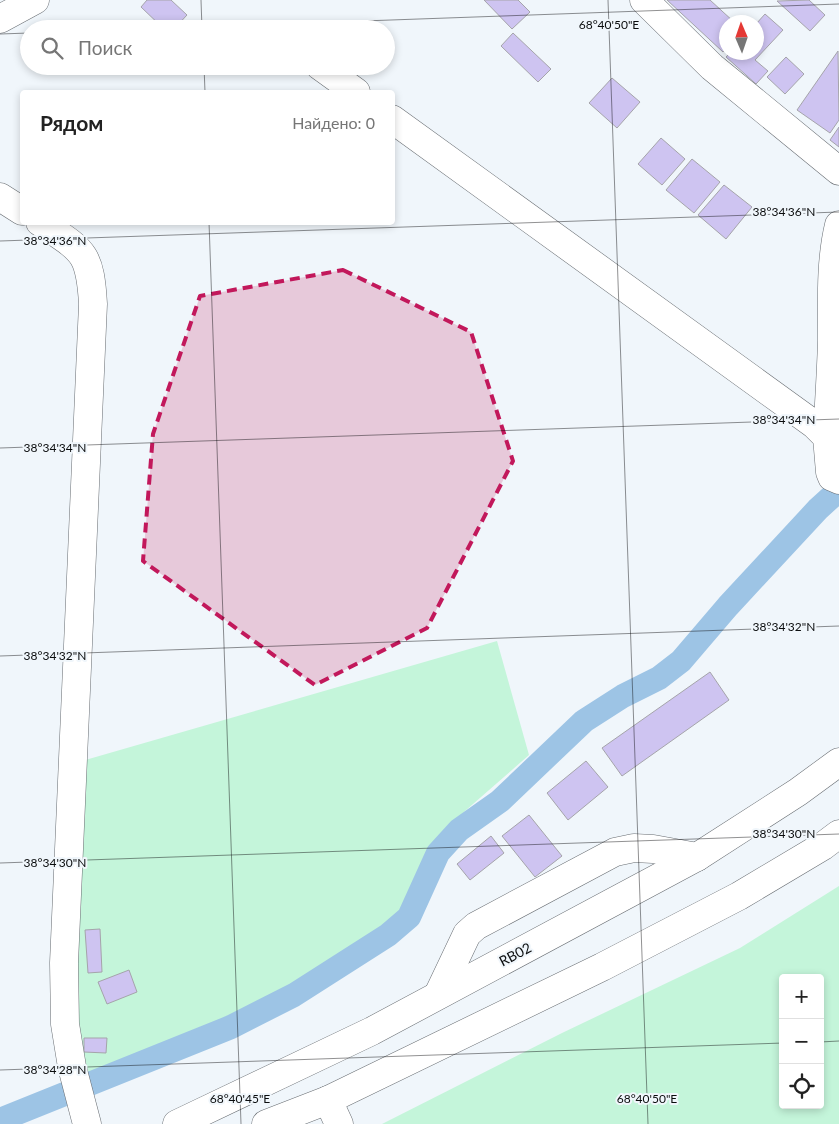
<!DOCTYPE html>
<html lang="ru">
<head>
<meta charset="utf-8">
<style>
	body { margin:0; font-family:Lato,sans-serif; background:#f2f2f2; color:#222 }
	.controls { position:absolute; right:15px; bottom:15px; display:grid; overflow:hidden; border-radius:5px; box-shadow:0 2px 8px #0003 }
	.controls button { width:45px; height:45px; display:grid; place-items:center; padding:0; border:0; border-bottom:1px solid #e0e0e0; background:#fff; color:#222; font:25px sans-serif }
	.compass { position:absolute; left:719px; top:15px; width:45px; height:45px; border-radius:50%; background:#fff; box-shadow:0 2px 8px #0003; rotate:358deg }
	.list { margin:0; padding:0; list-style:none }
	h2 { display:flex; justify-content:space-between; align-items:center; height:65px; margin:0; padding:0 20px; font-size:21px }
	h2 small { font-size:16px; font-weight:400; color:#767676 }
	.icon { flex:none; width:28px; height:28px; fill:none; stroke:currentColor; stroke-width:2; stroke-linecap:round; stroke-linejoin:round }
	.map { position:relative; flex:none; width:839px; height:1124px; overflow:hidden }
	.search { position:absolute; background:#fff; box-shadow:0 2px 8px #0003; left:20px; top:20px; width:375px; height:55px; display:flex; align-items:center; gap:12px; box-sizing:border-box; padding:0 18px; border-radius:28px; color:#767676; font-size:19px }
	.panel { position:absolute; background:#fff; box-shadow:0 2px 8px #0003; left:20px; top:90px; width:375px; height:135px; border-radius:5px }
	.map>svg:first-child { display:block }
</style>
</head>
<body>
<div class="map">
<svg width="839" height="1124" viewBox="0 0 839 1124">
	<rect width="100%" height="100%" fill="#f0f6fb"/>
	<path fill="#c4f5da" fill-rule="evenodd" d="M 497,641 L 529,755 L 465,811 L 431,849 L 407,911 L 360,944 L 295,985 L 210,1029 L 91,1080 L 77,1043 L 68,765 Z
		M 839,886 L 839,1124 L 382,1124 L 562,1033 L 740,948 ZM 783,978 L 820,978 L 820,1105 L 783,1105 Z"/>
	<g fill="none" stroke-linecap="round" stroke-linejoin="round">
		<path stroke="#9dc4e5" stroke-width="24" d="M 0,1120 L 231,1027 L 294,995 L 388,935 L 409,917 L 438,853 L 459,830 L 500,801 L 584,721 L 623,696 L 659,678 L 681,661 L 728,606 L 818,509 L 839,490"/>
	</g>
	<path fill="#cec4f1" stroke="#a5a4aa" d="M 147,0 L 171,0 L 187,15 L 174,29 L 164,29 L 141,7 Z
		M 484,0 L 518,0 L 530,12 L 512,29 Z
		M 667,0 L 710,0 L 734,22 L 726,22 L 726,49 L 723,52 Z
		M 809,0 L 825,15 L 810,31 L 777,1 Z
		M 765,14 L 783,30 L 755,60 L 768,71 L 756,84 L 726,57 L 731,52 L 756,52 L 756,24 Z
		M 513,33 L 551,69 L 538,82 L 501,46 Z
		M 838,51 L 839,120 L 830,133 L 797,110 Z
		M 786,57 L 804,74 L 785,94 L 767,77 Z
		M 612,78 L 640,102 L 617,128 L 589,103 Z
		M 839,127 L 839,147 L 830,140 Z
		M 661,138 L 685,159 L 662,185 L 638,164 Z
		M 692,159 L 720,182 L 694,213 L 666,190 Z
		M 724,185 L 752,207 L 726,239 L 698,215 Z
		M 710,672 L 729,700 L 622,776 L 602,748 Z
		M 586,761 L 608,787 L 568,820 L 547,793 Z
		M 529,815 L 562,856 L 535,877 L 502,836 Z
		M 491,836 L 504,853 L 470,880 L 457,864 Z
		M 100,929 L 102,972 L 88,973 L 85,930 Z
		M 129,970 L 137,992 L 107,1004 L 98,982 Z
		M 84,1038 L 107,1038 L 106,1053 L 84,1052 Z"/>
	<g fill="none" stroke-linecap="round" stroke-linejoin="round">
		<g stroke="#686d72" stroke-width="29">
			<path id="minor" d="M 644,0 L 712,67 L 839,171
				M 0,19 L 35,0
				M 320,66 L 356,92
				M 392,119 L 815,425 L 827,437 L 830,472 L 832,477 L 839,480
				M 0,197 L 22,211
				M 40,222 C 83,251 90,251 93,304 L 64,963 L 65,1024 L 72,1067 L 87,1124
				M 827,437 C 829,405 831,373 832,341 C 832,302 830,262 839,225
				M 438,995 L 467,934 L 476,926 L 615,852 L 634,848 L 653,849 L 697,857
				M 328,1100 L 339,1124"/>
		</g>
		<g stroke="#686d72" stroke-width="29">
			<path id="highway" d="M 177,1124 L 372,1031 L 697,857 L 798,792 L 839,762
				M 266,1124 L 328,1100 L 602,967 L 739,896 L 823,846 L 839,834"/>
		</g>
		<use href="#minor" stroke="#fff" stroke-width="28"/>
		<use href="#highway" stroke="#fff" stroke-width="28"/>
	</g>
	<path fill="#c2185b" fill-opacity="0.2" stroke="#c2185b" stroke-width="4" stroke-dasharray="10 6" stroke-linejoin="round" d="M 343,270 L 471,332 L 513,461 L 427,628 L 315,685 L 143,561 L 153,434 L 200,296 Z"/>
	<path fill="none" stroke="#0a0c0d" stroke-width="1" stroke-opacity="0.45" d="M 201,0 L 202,29M 608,0 L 648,1124M 139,29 L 839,4M 0,34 L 29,33M 204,66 L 205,92M 209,222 L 241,1124M 0,241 L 839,212M 0,448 L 839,419M 0,656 L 839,626M 0,863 L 839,834M 820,1042 L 839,1041M 0,1070 L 783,1043"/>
	<g text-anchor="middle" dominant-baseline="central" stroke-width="4" stroke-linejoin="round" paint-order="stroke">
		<g font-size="14" fill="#0a0c0d" stroke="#f0f6fb">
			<text transform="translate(515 954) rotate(-28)">RB02</text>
		</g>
	</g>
	<g font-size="12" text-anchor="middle" fill="#0a0c0d" stroke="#f0f6fb" stroke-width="4" stroke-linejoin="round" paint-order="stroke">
		<text x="609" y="29">68°40'50"E</text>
		<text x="784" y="216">38°34'36"N</text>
		<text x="55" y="245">38°34'36"N</text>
		<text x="784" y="424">38°34'34"N</text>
		<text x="55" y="452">38°34'34"N</text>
		<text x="784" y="631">38°34'32"N</text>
		<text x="55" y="660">38°34'32"N</text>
		<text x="784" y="838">38°34'30"N</text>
		<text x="55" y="867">38°34'30"N</text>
		<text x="55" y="1074">38°34'28"N</text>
		<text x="240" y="1103">68°40'45"E</text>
		<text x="647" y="1103">68°40'50"E</text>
	</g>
</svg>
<div class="controls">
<button>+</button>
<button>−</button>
<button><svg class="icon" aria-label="locate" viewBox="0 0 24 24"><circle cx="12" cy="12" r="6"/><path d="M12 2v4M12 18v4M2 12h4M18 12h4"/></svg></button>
</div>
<svg class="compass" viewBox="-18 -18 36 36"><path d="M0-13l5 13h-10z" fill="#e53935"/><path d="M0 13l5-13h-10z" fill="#767676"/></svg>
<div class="search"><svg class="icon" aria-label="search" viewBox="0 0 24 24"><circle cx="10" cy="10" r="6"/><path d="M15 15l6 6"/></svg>Поиск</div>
<section class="panel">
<h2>Рядом<small>Найдено: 0</small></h2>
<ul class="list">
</ul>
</section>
</div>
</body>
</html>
